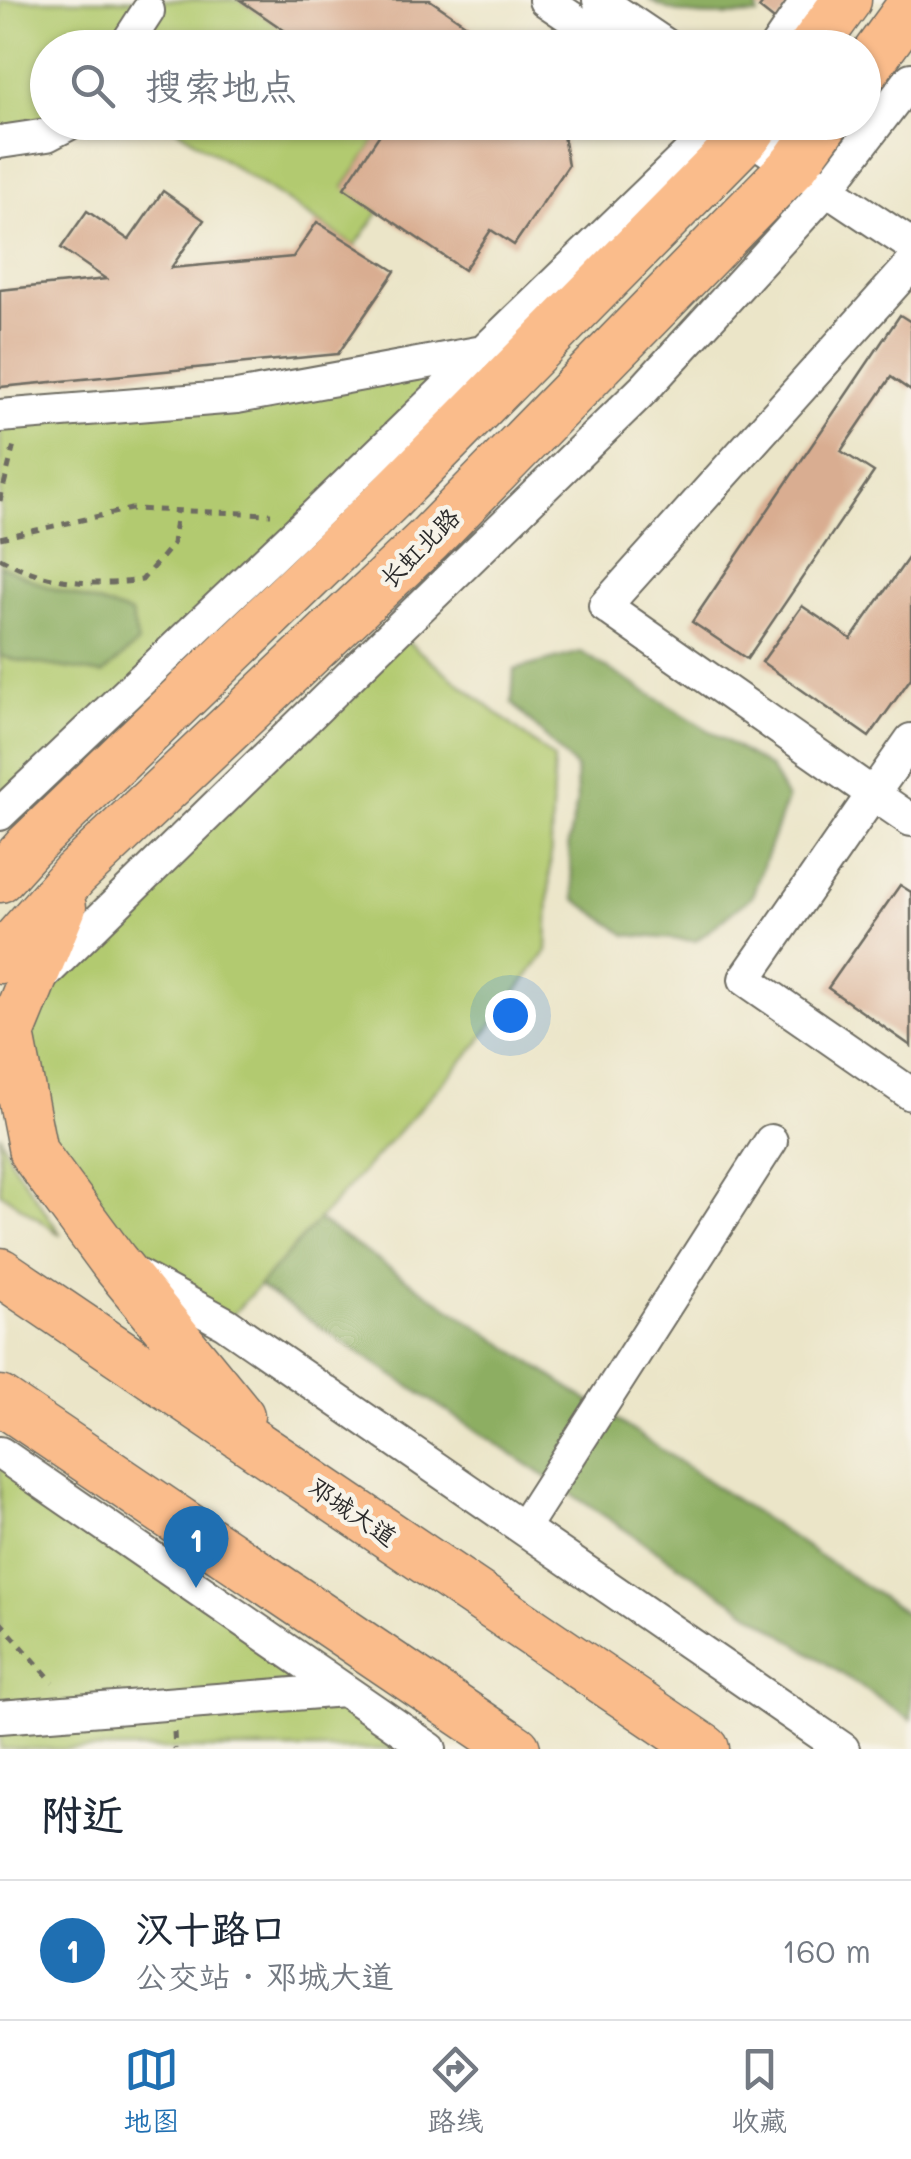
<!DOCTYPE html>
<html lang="zh">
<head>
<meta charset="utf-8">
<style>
	body { margin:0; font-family:Mali,"LXGW WenKai TC",sans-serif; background:#f2f2f3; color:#1f2937 }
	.you { position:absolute; left:510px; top:1015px; width:35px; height:35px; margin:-25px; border:8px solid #fff; border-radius:50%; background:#1a73e8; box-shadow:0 0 0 15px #1a73e833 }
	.badge { display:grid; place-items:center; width:65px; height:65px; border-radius:50%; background:#1f6fb2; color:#fff; font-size:32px; font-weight:700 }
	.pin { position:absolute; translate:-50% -82px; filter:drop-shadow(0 2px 5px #0008) }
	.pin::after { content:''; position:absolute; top:52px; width:35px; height:30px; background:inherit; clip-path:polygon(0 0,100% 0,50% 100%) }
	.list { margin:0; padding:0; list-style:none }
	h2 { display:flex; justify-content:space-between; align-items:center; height:130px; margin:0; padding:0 40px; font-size:42px }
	h2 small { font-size:32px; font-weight:400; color:#747a83 }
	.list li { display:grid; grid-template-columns:65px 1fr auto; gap:30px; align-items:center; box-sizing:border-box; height:140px; padding:0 40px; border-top:2px solid #e0e1e3 }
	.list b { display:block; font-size:38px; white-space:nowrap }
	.list p { margin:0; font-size:32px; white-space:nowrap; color:#747a83 }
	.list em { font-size:32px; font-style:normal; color:#747a83 }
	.icon { flex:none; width:55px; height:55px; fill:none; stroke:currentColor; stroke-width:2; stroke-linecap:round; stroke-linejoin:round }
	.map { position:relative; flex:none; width:911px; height:1749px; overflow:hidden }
	.search { position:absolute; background:#fff; box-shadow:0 2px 8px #0004; left:30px; right:30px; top:30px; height:110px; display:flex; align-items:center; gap:25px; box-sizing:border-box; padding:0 35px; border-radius:55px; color:#747a83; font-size:38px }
	.sheet { height:270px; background:#fff }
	nav { display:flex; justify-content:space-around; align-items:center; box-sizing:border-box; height:140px; border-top:2px solid #e0e1e3; background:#fff; font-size:28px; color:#747a83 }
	nav a { display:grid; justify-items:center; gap:5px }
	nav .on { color:#1f6fb2 }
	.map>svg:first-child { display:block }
</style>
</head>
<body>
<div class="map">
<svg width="911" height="1749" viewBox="0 0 911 1749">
	<rect width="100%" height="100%" fill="#f7f3e8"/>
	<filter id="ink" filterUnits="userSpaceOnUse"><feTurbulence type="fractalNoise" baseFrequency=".01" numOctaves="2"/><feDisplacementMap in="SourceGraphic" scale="20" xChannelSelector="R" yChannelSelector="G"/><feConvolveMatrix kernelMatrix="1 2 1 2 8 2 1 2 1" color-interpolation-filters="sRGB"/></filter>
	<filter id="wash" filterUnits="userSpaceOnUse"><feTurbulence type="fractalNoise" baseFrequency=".0048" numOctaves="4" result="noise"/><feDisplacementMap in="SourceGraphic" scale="40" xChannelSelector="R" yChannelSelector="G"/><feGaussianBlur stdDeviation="2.25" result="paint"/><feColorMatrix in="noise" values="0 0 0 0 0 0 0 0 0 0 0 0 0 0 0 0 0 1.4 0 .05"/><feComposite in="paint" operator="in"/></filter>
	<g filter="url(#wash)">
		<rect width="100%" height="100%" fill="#ebe5c8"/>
		<path fill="#b2ca70" stroke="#6e7a4e" stroke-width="2.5" d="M 0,0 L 240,0 L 310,47 L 48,48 L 48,122 L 0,142 Z
			M 168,123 L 388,123 L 344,187 L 379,212 L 355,246 Z
			M 483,352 L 0,814 L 0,416 Z
			M 395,632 L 554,759 L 547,951 L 477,1045 L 225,1323 L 114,1262 L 33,1152 L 29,989 Z
			M 0,1134 L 10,1159 L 61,1235 L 0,1192 Z
			M 0,1453 L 430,1749 L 0,1749 Z"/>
		<path fill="#8dae62" stroke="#5c6c46" stroke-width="2.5" d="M 650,0 L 756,0 L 758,15 C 722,15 680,21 650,0 Z
			M 0,565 L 46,586 L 131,614 L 138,643 L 103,674 L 15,660 L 0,656 Z
			M 581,652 L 770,768 L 787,799 L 752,896 L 696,941 L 627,935 L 575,899 L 568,844 L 577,801 L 576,768 L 512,703 L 514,670 Z
			M 318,1220 L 911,1617 L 911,1720 L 259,1286 Z"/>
		<g id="blocks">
			<path fill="#d9ad91" d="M 240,0 L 430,0 L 500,48 L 310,48 Z
				M 765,0 L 795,0 L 778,23 L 759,8 Z
				M 388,122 L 561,122 L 568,166 L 514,245 L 491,230 L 464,270 L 344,188 Z
				M 163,191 L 204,220 L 171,268 L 293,257 L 317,222 L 395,271 L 338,354 L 0,387 L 0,290 L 106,279 L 61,248 L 87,211 L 129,240 Z
				M 900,315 L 911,322 L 911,391 L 891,377 L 841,451 L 874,472 L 747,659 L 692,622 Z
				M 911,554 L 911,678 L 869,737 L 762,662 L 802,606 L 851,639 Z
				M 900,885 L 911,892 L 911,1046 L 828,988 Z"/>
		</g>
	</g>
	<g filter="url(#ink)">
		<use href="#blocks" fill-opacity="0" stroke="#6e6c62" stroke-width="2.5"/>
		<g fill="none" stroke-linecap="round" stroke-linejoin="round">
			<g stroke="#6e6c62" stroke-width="36">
				<path id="minor" d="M 545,0 L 616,48
					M 599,0 L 670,48
					M 124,48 L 148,11
					M 775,48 L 808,0
					M 783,122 L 812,140
					M 731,125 L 911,245
					M 0,142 L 47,135 L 72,122
					M 911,265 L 605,606 L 873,794 L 745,979 L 911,1094
					M 0,416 L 237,397 L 483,352
					M 911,740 L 873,794 L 911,820
					M 0,814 L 314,516 L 721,122
					M 39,979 L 645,388 L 827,189 L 911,79
					M 133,1273 L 225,1323 L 843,1749
					M 0,1453 L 430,1749
					M 523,1528 L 771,1141
					M 0,1717 L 344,1690"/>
			</g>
			<g stroke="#6e6c62" stroke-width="51">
				<path id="highway" d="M 812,48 L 847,0
					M 864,71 L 911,6
					M 0,878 L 28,847 L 389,499 L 747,136 L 757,122
					M 62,907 L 10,1034 L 33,1152 L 114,1262 L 240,1416
					M 0,959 L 75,874 L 429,539 L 794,165 L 825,122
					M 0,1272 L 705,1749
					M 0,1400 L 516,1749"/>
			</g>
			<path stroke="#6e6c62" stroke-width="5" stroke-dasharray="8 8" stroke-linecap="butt" d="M 0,501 L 15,441
				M 0,538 L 131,509 L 271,514
				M 0,558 C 44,583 93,587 142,580 L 173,544 L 177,510
				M 0,1622 L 53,1682
				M 174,1732 L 175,1749"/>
			<use href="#minor" stroke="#fff" stroke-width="32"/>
			<use href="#highway" stroke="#fabc8b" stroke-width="48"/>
		</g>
	</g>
	<g text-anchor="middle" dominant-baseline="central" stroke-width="9" stroke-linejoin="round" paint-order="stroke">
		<g font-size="25" fill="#2b2b2b" stroke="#f7f3e8">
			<text transform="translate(419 547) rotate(-45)">长虹北路</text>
			<text transform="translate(353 1511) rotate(34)">邓城大道</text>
		</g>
	</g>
</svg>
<div class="you"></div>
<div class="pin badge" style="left:196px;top:1588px">1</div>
<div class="search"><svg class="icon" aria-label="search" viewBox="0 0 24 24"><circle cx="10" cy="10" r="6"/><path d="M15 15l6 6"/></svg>搜索地点</div>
</div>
<section class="sheet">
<h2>附近<small></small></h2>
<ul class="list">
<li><span class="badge">1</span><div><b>汉十路口</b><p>公交站 · 邓城大道</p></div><em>160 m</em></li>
</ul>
</section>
<nav>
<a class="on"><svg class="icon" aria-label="map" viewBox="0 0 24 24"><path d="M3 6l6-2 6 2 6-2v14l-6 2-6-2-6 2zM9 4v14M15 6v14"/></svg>地图</a>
<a><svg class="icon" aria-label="directions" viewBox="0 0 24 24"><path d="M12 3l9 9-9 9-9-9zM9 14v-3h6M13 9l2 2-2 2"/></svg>路线</a>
<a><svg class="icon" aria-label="saved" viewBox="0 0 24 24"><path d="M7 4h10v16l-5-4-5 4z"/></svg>收藏</a>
</nav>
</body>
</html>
